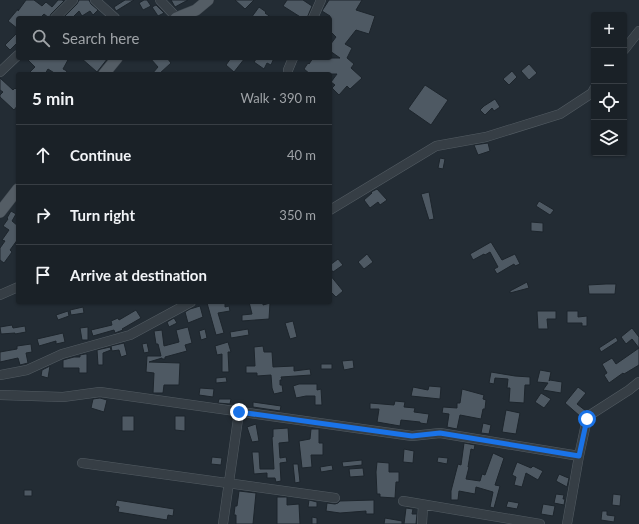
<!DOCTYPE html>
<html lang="en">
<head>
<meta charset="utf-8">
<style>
	body { margin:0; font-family:Lato,sans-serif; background:#272e33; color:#f1f3f6 }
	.controls { position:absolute; right:12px; top:12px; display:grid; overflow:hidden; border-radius:4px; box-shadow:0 1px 3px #0004 }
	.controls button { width:36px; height:36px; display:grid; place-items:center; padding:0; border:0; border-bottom:1px solid #383e44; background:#1a2127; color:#f1f3f6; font:20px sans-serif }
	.stop { position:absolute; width:12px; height:12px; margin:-9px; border:3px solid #1a73e8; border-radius:50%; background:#fff }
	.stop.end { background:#1a73e8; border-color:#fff; box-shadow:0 1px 4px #0008 }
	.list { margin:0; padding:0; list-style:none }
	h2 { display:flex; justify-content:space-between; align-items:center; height:52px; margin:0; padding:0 16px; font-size:17px }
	h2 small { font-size:13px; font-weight:400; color:#9fa3a7 }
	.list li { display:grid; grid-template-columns:26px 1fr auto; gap:12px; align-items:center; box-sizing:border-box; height:60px; padding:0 16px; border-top:1px solid #383e44 }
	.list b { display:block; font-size:15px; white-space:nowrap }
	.list em { font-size:13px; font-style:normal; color:#9fa3a7 }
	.icon { flex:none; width:22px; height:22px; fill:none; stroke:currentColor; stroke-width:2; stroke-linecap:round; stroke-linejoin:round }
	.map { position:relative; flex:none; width:639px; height:524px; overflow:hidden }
	.search { position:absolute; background:#1a2127; box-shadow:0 1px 3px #0004; left:16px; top:16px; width:316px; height:44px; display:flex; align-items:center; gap:10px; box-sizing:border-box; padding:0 14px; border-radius:4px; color:#9fa3a7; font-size:15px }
	.panel { position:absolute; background:#1a2127; box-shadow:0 1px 3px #0004; left:16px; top:72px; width:316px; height:232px; border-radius:4px }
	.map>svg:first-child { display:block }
</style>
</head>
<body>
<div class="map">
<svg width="639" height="524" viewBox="0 0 639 524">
	<rect width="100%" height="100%" fill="#232c34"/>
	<path fill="#4e5963" stroke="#1d252c" d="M 26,0 L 34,0 L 42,6 L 46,2 L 52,7 L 58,0 L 62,0 L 64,1 L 51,14 L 49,18 L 44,14 L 40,18 L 18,18 L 18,29 L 8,21 L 18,9 L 18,11 Z
		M 79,0 L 89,0 L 91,4 L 98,10 L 93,15 L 90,11 L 82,16 L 79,11 L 72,18 L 63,18 L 77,4 Z
		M 125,0 L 134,0 L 116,11 L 114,7 Z
		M 144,0 L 147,0 L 151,6 L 143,10 L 139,3 Z
		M 171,0 L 188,0 L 175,7 Z
		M 235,0 L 254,0 L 245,9 Z
		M 287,0 L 303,0 L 312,6 L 307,18 L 302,18 L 283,6 Z
		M 329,0 L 362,0 L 356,10 L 375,16 L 369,34 L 356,30 L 345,44 L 352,48 L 347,58 L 354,64 L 351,68 L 362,78 L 350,89 L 347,86 L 339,95 L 332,88 L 335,85 L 331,82 L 337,74 L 310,74 L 304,69 L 308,63 L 309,64 L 313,58 L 340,58 L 330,51 L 330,45 L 336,37 L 330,31 L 330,16 L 322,11 Z
		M 156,5 L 164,13 L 158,16 L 152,7 Z
		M 259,7 L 266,12 L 265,13 L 272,18 L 251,18 Z
		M 18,32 L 18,42 L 10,50 L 5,45 Z
		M 26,58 L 69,58 L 63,69 L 67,71 L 65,74 L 56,74 L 48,69 L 45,74 L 28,74 L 35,67 Z
		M 81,58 L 108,58 L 97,72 Z
		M 150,58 L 167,58 L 171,63 L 159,74 L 152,74 L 158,67 Z
		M 231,58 L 245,58 L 234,72 L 226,65 Z
		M 257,58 L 274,58 L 271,65 L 267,63 L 264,69 L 254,62 Z
		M 529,64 L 537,73 L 529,80 L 521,71 Z
		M 512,71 L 517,77 L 509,85 L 503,79 Z
		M 0,78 L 13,90 L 15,88 L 18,91 L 18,105 L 14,110 L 0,97 L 0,95 L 3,92 L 0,90 Z
		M 425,85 L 448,100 L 431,125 L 408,109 Z
		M 495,99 L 500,107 L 494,111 L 492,108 L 485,115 L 480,110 L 484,106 Z
		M 488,143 L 490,151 L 478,155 L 474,145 Z
		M 440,158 L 445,159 L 443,169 L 438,168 Z
		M 377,189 L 387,200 L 380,205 L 378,202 L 370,208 L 364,200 L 372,193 L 371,192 Z
		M 429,192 L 434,219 L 429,220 L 421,194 Z
		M 539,201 L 554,210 L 550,215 L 536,206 Z
		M 11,211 L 16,214 L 12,221 L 18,226 L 18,239 L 10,250 L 12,252 L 4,263 L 0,260 L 0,248 L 5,241 L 2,240 L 9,230 L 3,226 L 8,219 L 7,218 Z
		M 531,222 L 543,223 L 543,232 L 531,231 Z
		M 491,242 L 502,260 L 515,254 L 520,264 L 515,266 L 514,264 L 497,274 L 494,269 L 498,267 L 490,252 L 485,255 L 484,254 L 473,260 L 470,254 Z
		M 367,254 L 373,262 L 364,269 L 358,262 Z
		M 338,259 L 343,265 L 333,272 L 330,268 L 330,265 Z
		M 330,275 L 343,291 L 336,297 L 330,291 Z
		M 527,282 L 529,288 L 510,293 L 510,291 Z
		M 606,284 L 616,284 L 615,294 L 589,294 L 588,285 Z
		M 211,302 L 225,302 L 225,307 L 229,306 L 230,311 L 218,313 L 224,333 L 216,335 L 207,303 Z
		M 249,302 L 263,302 L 263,305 L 270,303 L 269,319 L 242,321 L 242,315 L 252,314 Z
		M 200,306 L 203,317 L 188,323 L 185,312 L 190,309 Z
		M 83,307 L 84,313 L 71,315 L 70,310 Z
		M 136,310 L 141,318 L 122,329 L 123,330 L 115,333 L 114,330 L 93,336 L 91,330 L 112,325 L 111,321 L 118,318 L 119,320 Z
		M 68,311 L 69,316 L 58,320 L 56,315 Z
		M 537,311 L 556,311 L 556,319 L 547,319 L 548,329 L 538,329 Z
		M 567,311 L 578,311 L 578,317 L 587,316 L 587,326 L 582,326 L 582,323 L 567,323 Z
		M 174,318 L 177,323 L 169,327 L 167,322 Z
		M 293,321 L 297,337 L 290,339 L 285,323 Z
		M 12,325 L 13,328 L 25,326 L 26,332 L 15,334 L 15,333 L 1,334 L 0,327 Z
		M 88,327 L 88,340 L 82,340 L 80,328 Z
		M 188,327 L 192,343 L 185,345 L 187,351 L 165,357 L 165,359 L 162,359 L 162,358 L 149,362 L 180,363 L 179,385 L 164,385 L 163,393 L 153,393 L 154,373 L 146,372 L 147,356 L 161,356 L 158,344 L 156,344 L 154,331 L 162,330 L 164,346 L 179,342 L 176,330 Z
		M 632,328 L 639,337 L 639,365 L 624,374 L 623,373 L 609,383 L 604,375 L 607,373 L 602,364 L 612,358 L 616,364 L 639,348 L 632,339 L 626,344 L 621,337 Z
		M 205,329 L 207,338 L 201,340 L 199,331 Z
		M 248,329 L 249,335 L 231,338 L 230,332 Z
		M 63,333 L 65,342 L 56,344 L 56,341 L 39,346 L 37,339 Z
		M 616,337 L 618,341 L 601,352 L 599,348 Z
		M 228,342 L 231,352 L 228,352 L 229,372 L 222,372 L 222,354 L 217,355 L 215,346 Z
		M 124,343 L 127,355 L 121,357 L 119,350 L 112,351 L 111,346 Z
		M 147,343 L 149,352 L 144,353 L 142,344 Z
		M 31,344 L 32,352 L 26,353 L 28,363 L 20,365 L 18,358 L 0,362 L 0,352 L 17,349 L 17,346 Z
		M 263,346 L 264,352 L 272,352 L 273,367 L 294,366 L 294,371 L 310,369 L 311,375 L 281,377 L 282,380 L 280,380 L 280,385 L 282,385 L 283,392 L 274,394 L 272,388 L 271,375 L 257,376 L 257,373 L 246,373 L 246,366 L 255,366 L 254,347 Z
		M 110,347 L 111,350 L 103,353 L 103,365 L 98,365 L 97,350 Z
		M 85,354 L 87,354 L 87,373 L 79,373 L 79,368 L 63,368 L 63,360 L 74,357 L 80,357 L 80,355 Z
		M 353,360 L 354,368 L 344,370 L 342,361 Z
		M 321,364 L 332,364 L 332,369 L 321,369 Z
		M 50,366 L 48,378 L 41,376 L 42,370 Z
		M 540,370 L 551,372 L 549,381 L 550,380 L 562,382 L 561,393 L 543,390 L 548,383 L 537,382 Z
		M 491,372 L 515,376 L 530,377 L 530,385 L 525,385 L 524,403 L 509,402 L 510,388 L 507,388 L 508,379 L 495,378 L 494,384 L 489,383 Z
		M 226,377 L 227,382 L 216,383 L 216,378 Z
		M 299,384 L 317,384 L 317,390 L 321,389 L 322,405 L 315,405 L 315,396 L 306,396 L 296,398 L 293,386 Z
		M 429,386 L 441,387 L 440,399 L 411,396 L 413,387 L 428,390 Z
		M 578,387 L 586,393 L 577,404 L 586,411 L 581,417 L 565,403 Z
		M 200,388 L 214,389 L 213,397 L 199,395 Z
		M 462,389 L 484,395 L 483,399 L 486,400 L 485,409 L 483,409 L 481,419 L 460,415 L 457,429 L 447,427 L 449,414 L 442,413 L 443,407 L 457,408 L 457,403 L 460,403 Z
		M 541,393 L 551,399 L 544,408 L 535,402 Z
		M 100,398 L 107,400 L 104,412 L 91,408 L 93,399 Z
		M 219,399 L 231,399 L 230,404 L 218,403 Z
		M 395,401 L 405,402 L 404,407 L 415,408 L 414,412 L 429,414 L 427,424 L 420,423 L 420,422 L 401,420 L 400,426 L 377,422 L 379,409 L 370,409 L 370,403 L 394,405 Z
		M 253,402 L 281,406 L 280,411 L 253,407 Z
		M 506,410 L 520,413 L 516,434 L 502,432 Z
		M 122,416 L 134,416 L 134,431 L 122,431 Z
		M 175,416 L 185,416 L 185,431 L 175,430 Z
		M 483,423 L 491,425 L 489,434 L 481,433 Z
		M 256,424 L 259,441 L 252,442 L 247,427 Z
		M 288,428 L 289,442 L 279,443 L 280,458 L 286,457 L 287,462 L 280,463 L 281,481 L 276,482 L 275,478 L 267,478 L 267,473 L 254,474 L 252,452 L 259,452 L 260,469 L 274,469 L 272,437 L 273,437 L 273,429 Z
		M 311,429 L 319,429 L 319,443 L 323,443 L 323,455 L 311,455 L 312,467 L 302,468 L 299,441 L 310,439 Z
		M 464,443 L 475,445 L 474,450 L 471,449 L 468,467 L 469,467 L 466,479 L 480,481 L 482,474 L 485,475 L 493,453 L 504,458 L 495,485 L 500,486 L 494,508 L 490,507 L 493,492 L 476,487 L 475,494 L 459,491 L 458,500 L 451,500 L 451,491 L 458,464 L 461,465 Z
		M 404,449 L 414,451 L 413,463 L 403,462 Z
		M 212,457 L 222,458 L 221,465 L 211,464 Z
		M 438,457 L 448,458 L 447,464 L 437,462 Z
		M 362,460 L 362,465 L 343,467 L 342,462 Z
		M 377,462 L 389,463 L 389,472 L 399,472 L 399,482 L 396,482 L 395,498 L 380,497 L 380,494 L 377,494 L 376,472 Z
		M 517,462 L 531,468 L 533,466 L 543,471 L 538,480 L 526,473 L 522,487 L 514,485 L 516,477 L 512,475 Z
		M 293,464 L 298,464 L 300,482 L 295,483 Z
		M 332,465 L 333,470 L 321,472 L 320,467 Z
		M 363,468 L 364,476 L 350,477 L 349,469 Z
		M 559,474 L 566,477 L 569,478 L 567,487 L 556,481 Z
		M 24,490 L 32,490 L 32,496 L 24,496 Z
		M 239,491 L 256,493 L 253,524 L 236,524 L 236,515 L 234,515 L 235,506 L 237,506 Z
		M 556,494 L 564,495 L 563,499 L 565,499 L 564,505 L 554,503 Z
		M 613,494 L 621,495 L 620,506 L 612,505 Z
		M 277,497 L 287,497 L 287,505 L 299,504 L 300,524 L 277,524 Z
		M 117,500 L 174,509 L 173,516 L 168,515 L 167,520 L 118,512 L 119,507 L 115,506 Z
		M 309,500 L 317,502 L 317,507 L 308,507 Z
		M 374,500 L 374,514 L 366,514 L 366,511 L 340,513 L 326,511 L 327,503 L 335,504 L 338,503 L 340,501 Z
		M 508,501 L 519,503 L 517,509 L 506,507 Z
		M 543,504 L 555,506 L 553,516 L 541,514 Z
		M 406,508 L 413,509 L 412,514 L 417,514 L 416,524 L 404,524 Z
		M 602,511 L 607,511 L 607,515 L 615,516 L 614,522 L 601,520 Z
		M 312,517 L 317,518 L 317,524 L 312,524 Z
		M 385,518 L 402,521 L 402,524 L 384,524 Z"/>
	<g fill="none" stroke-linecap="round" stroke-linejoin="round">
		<g stroke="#535c63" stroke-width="10">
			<path id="minor" d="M 95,0 L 115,18
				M 160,0 L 177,18
				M 55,18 L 73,0
				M 313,18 L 321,0
				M 624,50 L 639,31
				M 288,70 L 293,58
				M 0,72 L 18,55
				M 330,210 L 436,146 L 486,137 L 560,114 L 592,93 L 594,89
				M 0,295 L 18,287
				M 0,375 L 27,370 L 62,354 L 130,335 L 191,302
				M 0,395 L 63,397 L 100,392 L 412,436 L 440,433 L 579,456
				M 82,463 L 335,498
				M 403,501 L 540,524
				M 223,524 L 239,412
				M 422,524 L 423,505
				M 567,524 L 579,456 L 587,419 L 590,415 L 629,390 L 639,382"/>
		</g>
		<g stroke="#3f474f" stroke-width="12">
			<path id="major" d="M 176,18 L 196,10 L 208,0
				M 104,74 L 117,58
				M 0,212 L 18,189"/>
		</g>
		<use href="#minor" stroke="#363e45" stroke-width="9"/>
		<use href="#major" stroke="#545d65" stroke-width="11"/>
	</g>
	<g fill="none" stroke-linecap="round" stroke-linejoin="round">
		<path stroke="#1a73e8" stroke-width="5" d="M 239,412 L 412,436 L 440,433 L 579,456 L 587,419"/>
	</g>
</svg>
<div class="controls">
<button>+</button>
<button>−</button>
<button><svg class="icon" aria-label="locate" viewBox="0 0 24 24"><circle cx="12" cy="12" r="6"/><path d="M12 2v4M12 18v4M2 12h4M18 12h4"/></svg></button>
<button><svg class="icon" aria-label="layers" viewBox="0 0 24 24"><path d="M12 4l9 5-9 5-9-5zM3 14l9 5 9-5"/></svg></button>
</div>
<div class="stop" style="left:587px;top:419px"></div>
<div class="stop end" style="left:239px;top:412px"></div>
<div class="search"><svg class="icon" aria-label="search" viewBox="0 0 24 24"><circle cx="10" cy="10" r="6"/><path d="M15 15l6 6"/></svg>Search here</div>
<section class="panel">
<h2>5 min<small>Walk · 390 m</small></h2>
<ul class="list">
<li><svg class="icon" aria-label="ahead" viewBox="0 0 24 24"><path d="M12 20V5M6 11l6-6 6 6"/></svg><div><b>Continue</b></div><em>40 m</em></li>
<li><svg class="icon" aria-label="right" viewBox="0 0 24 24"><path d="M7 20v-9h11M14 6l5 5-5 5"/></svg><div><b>Turn right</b></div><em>350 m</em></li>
<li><svg class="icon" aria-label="arrive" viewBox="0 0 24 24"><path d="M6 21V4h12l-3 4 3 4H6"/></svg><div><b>Arrive at destination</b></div></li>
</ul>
</section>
</div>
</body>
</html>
